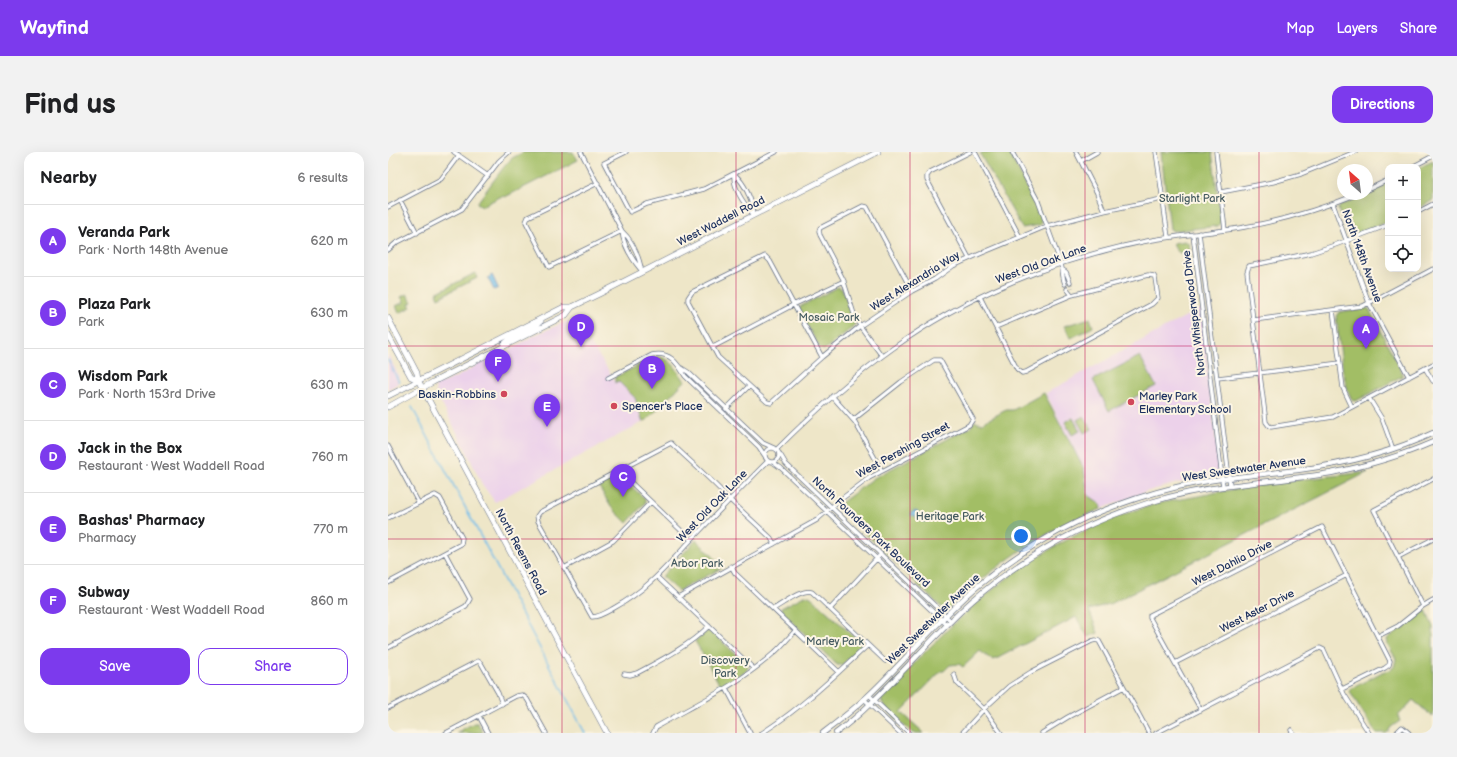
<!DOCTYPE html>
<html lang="en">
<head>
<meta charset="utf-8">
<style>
	body { margin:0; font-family:"Balsamiq Sans",sans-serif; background:#f2f2f2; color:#202124 }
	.controls { position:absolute; right:12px; top:12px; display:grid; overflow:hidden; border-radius:8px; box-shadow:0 4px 16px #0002 }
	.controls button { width:36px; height:36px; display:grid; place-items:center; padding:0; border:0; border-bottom:1px solid #e0e0e0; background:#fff; color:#202124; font:20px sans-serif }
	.compass { position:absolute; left:949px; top:12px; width:36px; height:36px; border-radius:50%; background:#fff; box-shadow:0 4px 16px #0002; rotate:332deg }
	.you { position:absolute; left:633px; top:384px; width:14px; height:14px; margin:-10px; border:3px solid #fff; border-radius:50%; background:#1a73e8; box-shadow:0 0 0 6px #1a73e833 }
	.badge { display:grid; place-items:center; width:26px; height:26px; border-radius:50%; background:#7c3aed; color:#fff; font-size:13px; font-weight:700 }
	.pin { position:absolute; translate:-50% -33px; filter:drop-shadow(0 1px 2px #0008) }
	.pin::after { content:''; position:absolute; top:21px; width:14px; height:12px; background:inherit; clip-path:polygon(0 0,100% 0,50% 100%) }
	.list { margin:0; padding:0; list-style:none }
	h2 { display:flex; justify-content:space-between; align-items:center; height:52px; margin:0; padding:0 16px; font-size:17px }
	h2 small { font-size:13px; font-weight:400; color:#757577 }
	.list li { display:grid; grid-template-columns:26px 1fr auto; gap:12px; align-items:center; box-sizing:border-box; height:72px; padding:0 16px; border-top:1px solid #e0e0e0 }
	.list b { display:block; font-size:15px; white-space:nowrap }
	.list p { margin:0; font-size:13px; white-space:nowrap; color:#757577 }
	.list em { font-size:13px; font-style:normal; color:#757577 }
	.actions { display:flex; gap:8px; padding:12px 16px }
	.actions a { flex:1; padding:9px 0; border:1px solid #7c3aed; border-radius:12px; text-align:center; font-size:14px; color:#7c3aed }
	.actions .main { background:#7c3aed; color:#fff }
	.icon { flex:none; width:22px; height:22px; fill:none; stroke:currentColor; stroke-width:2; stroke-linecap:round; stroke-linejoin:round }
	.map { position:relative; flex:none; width:1045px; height:581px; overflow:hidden; border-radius:12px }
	header { display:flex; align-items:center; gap:24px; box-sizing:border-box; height:56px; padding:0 20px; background:#7c3aed; color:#fff }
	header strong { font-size:19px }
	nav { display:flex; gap:22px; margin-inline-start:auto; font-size:14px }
	.intro { display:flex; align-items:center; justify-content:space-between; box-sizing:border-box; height:96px; padding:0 24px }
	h1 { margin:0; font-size:28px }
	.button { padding:10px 18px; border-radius:12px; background:#7c3aed; color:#fff; font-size:14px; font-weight:700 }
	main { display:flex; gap:24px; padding:0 24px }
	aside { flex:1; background:#fff; border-radius:12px; box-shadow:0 4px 16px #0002 }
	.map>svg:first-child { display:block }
</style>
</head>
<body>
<header>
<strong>Wayfind</strong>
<nav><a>Map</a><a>Layers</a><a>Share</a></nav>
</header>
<div class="intro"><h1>Find us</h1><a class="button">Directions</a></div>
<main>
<aside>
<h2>Nearby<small>6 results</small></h2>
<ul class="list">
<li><span class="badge">A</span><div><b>Veranda Park</b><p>Park · North 148th Avenue</p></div><em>620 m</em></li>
<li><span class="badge">B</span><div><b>Plaza Park</b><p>Park</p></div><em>630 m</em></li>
<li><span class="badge">C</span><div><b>Wisdom Park</b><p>Park · North 153rd Drive</p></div><em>630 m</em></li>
<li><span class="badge">D</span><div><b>Jack in the Box</b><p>Restaurant · West Waddell Road</p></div><em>760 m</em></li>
<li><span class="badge">E</span><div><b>Bashas' Pharmacy</b><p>Pharmacy</p></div><em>770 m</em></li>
<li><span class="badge">F</span><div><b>Subway</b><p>Restaurant · West Waddell Road</p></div><em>860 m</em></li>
</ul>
<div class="actions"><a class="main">Save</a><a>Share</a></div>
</aside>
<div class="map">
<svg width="1045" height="581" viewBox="0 0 1045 581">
	<rect width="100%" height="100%" fill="#fcf5e5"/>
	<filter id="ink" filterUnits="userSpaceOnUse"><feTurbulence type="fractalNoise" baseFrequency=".025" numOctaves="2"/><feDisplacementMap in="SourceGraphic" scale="8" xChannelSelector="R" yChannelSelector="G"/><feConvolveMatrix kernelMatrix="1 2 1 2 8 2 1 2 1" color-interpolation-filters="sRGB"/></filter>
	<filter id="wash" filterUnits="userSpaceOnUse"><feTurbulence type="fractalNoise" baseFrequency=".012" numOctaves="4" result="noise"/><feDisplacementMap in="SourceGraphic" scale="16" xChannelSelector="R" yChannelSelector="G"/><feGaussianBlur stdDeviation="0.9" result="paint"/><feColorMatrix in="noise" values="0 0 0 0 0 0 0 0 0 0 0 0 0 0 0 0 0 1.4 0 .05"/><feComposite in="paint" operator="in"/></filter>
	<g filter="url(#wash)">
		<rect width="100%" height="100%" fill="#eee6c8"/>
		<path fill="#ecd1ea" d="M 813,157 L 830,309 L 830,321 L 823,325 L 790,331 L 757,340 L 713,357 L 713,352 L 700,343 L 696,317 L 658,241 L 809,158 Z
			M 180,169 L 186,169 L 189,172 L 219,216 L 227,231 L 229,228 L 247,246 L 255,270 L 107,350 L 94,332 L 77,296 L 48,241 L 47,236 L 49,233 L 69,225 L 98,208 L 113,203 L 147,183 Z
			M 0,202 L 11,225 L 9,232 L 0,237 Z"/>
		<path fill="#a2be65" stroke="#5e7662" d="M 136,0 L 185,0 L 190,8 L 117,45 L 114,44 L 94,54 L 89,51 L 115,16 L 124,6 Z
			M 595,0 L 621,0 L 654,65 L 652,73 L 634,76 L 592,2 Z
			M 773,0 L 824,0 L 833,69 L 830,74 L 785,79 L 782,77 Z
			M 1045,9 L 1045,48 L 1030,57 L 1030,16 Z
			M 1000,31 L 1000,70 L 963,83 L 960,82 L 950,57 L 952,54 L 976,42 L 979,42 L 979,41 Z
			M 797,89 L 801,92 L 803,104 C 794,103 787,100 785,91 Z
			M 87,121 L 89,126 L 50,146 L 48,141 Z
			M 450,135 L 454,137 L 467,171 L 465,175 L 436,198 L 432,197 L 411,158 L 413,154 Z
			M 19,142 L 24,150 L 21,152 L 23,155 L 11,161 L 8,154 L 16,150 L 13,145 Z
			M 978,156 L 981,157 L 1015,222 L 1014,224 L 968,249 L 964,248 L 960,239 L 955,220 L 948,164 L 951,160 Z
			M 702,166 L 705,175 L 683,186 L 676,174 Z
			M 752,204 L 768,234 L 721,259 L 705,228 Z
			M 268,205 C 284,205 288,218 297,229 L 259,268 L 255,270 L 247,246 L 230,229 L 227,231 L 227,225 Z
			M 656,241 L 696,317 L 700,343 L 713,352 L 713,357 C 654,379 607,414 561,456 L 555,457 L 530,433 L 453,357 L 453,351 L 486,326 L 582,275 L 587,269 L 594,271 L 618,258 L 625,258 Z
			M 696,264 L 704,277 L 696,281 L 689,268 Z
			M 685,266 L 692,279 L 684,283 L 677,270 Z
			M 980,320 L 724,451 L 701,458 L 710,481 L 700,485 L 688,465 L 610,506 L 604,508 L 592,499 L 575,515 L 571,512 L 562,513 L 556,519 L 553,519 L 513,560 L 536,581 L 525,581 C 517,574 493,556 493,546 C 532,506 569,464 613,431 C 658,396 710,368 765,353 C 779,349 793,347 806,345 C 820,342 834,339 848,337 C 891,329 936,325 980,320 Z
			M 229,323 L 232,324 L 257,347 L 257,351 L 239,371 L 223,355 L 210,333 Z
			M 308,388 L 336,415 L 290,439 L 275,426 L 275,423 Z
			M 418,443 L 423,445 L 472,490 L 472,495 L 454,513 L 449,513 L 394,460 L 393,456 Z
			M 1038,458 L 1045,474 L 1045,565 L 1025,548 L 1010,564 L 1012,569 L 1003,575 L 999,581 L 988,581 L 962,540 L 963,537 L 994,520 L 1002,518 L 1006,515 L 1008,507 L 1000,493 L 999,487 L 1001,485 L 1015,476 Z
			M 319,479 L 323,479 L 360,514 L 359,518 L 333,535 L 307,489 Z
			M 86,571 L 90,571 L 95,581 L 68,581 Z"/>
		<path fill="#71beeb" stroke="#4676a4" d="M 104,123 L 110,136 L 106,138 L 100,126 Z
			M 527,359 L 530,360 L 532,365 L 537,367 L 537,370 L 529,367 L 528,364 L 523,363 L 523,361 Z"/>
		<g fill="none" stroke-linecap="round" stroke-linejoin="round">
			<path stroke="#71beeb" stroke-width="1.5" d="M 0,208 L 11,230
				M 24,255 L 197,581"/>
		</g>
	</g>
	<g filter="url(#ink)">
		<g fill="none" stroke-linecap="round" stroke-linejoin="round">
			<path stroke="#c4c1b3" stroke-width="3.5" stroke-dasharray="3.5 2" stroke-linecap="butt" d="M 682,130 L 684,136"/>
			<g stroke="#656f83" stroke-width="5">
				<path id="minor" d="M 66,0 L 100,24
					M 193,0 L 234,79 C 245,89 251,105 254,120
					M 238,0 L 216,11 L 242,60 L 259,52 L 316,37 L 388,0
					M 587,0 L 632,85
					M 624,0 L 650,49 L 673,112 C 675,119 674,125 677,132
					M 688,0 L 709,41 L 716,59
					M 768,0 L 780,85
					M 828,0 L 837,78
					M 693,9 L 709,0
					M 1024,15 L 1045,4
					M 346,22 C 345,37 356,52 366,63
					M 346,22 C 357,31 364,48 366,62
					M 210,31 L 140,65 L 138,70 L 161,115 L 234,79
					M 979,38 L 1000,28
					M 833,40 L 885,30 L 913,22 L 967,0
					M 12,48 L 29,81
					M 945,52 L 981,151 L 1021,225
					M 0,55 L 53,27 L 71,3
					M 1030,60 L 1045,52
					M 1000,73 L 947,93 L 923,101 L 861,114 L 859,120 L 878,270 L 881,274 L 883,275 L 945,265 L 1045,212
					M 234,79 C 235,93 244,107 253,118
					M 811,81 L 842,333
					M 805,82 L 835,334
					M 0,98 L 8,91 L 74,57 L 111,9 L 121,0
					M 581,106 L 539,28 L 539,24 L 542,20 L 582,0
					M 675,118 L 678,120 L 682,130
					M 679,137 L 684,143
					M 592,145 L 629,217 L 634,221 L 638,220 L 764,152 L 770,146 L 767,126 L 766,124 L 760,123 L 684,143 L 608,175
					M 945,158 L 955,236 L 964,255
					M 866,168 L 975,154 L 1045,117
					M 325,195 L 405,153 L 456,129
					M 494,204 L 472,174 L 466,162 L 455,127 L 432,83 L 431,79 L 432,76 L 475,54 L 479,55 L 524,139
					M 434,205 L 382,109 L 377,104 L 304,140 L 300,146 L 300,149 L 330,205 L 379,250 L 383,251 L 434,205 L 472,174 L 524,139 L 547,127 L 565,114 L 594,101 L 659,74 L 716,59 L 774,47
					M 292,215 L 300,220 L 375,291 L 386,296
					M 1037,216 L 1045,229
					M 220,226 L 264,203 C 281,199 289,210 297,224 L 371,295 L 377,304
					M 830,226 L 952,211
					M 444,244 L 467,270 L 494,319
					M 981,246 L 994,267 L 1005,297
					M 338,257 L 361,234
					M 0,294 L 30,350
					M377 303a7 7 0 1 1 14 0a7 7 0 1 1-14 0Z
					M 389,297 C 425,261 462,227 504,197 C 577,144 666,108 754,90 C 788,83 823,81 857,75 C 896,68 933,57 970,42
					M 392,302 L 398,312 L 563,469
					M 380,309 C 354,335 328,362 303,388 C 278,415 259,438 226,456 C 219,460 212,465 204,465 L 150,369 L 149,364 L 152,360 L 283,291 L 285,293 C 304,311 325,329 342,348 L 383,386 L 386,392
					M 386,311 L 393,316 L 559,473
					M 231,319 L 303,388
					M 0,366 L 47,343 L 52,346 L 74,386 L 73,392 L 0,431
					M 1010,405 L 1045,387
					M 343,414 L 347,421 L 451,520
					M 176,416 L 225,389 L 263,350
					M 269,425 L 366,517
					M 290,445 L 429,368 L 448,351 L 481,326 L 581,273 L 585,267 L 552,208 L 546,208 L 513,230 L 465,268
					M 1035,454 L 986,358 L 1045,327
					M 385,457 C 395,452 414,436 424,440 L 497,509
					M 442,457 L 493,402
					M 990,484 L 1010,474 L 1035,454 L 1045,448
					M 0,496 L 78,454 L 82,447 L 57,401
					M 787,511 L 959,423
					M 236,522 L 242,523 L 249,521 C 275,507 299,495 321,474
					M 566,522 L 569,531 L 596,557 L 613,581
					M 338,536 L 362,581
					M 481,543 L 521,581
					M 476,547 L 512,581
					M 0,556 L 90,509 L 93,511 L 110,541 L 114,552
					M 813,558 L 762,466 L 762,463 L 934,375 L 1002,509 L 1001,513 L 997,516 L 954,537
					M 91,564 L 100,581
					M 903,578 L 905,581
					M 58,581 L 128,544 L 134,543 L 139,547 L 158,581
					M 265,581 L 268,575 C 308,552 352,532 387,500 C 394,494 401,485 408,478
					M 374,581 C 413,556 446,525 480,493
					M 574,581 L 596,557 L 621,534 L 643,520 L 704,489 L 708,488 L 711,489 L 761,581
					M 654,581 L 680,565 L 736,535
					M 768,581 L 932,496 L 936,498 L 956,542 L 981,581
					M 1008,581 L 1014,575 L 1021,581"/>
			</g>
			<g stroke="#656f83" stroke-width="6">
				<path id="tertiary" d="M 435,581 C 451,569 467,556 481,543 C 519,507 551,466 591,433 C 631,400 678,372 727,354 C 754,344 781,336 808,331 C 842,325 876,322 910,318 C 956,312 1003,301 1045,281
					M 448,581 C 460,572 472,562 482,552 C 517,519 548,481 584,449 C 635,405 695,371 760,351 C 786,343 813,337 841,334 C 875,329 909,327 943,321 C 978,314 1013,304 1045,290"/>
			</g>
			<g stroke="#656f83" stroke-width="6">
				<path id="secondary" d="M 0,166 L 29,221 L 30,228 L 219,581
					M 0,183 L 23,225 L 30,228
					M 116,192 C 127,182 143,179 153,169
					M 0,244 L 176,155 L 184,155 L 211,142 L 490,0
					M 0,255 L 45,230 L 178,163 L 184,155"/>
			</g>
			<use href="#minor" stroke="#fff" stroke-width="3.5"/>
			<use href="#tertiary" stroke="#fff" stroke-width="4.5"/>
			<use href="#secondary" stroke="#fff" stroke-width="5"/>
		</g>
	</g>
	<path fill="none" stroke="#c2185b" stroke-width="1" stroke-opacity="0.55" d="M 174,0 L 174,581M 348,0 L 348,581M 522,0 L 522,581M 697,0 L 697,581M 871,0 L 871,581M 0,194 L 1045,194M 0,387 L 1045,387"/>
	<g fill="#d1495b" stroke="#fcf5e5" stroke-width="1.5">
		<circle cx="116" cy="242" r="4"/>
		<circle cx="743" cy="250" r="4"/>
		<circle cx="226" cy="254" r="4"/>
	</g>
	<g text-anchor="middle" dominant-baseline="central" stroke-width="4" stroke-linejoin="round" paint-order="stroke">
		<g font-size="11" fill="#445a60" stroke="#fcf5e5">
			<text x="804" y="46">Starlight Park</text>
			<text x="441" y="165">Mosaic Park</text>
			<text x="562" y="364">Heritage Park</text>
			<text x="309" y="411">Arbor Park</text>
			<text x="447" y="489">Marley Park</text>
			<text x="337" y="508">Discovery<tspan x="337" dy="13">Park</tspan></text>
		</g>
		<g font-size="11" fill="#1b2f5e" stroke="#fcf5e5">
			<text transform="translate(333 69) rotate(-27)">West Waddell Road</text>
			<text transform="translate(974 104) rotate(70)">North 148th Avenue</text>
			<text transform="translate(653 112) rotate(-20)">West Old Oak Lane</text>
			<text transform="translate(527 129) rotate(-32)">West Alexandria Way</text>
			<text transform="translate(806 161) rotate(-97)">North Whisperwood Drive</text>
			<text transform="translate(515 298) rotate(-29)">West Pershing Street</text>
			<text transform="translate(856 317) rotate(-8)">West Sweetwater Avenue</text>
			<text transform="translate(324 354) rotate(-46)">West Old Oak Lane</text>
			<text transform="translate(483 380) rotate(43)">North Founders Park Boulevard</text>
			<text transform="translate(133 400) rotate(62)">North Reems Road</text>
			<text transform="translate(844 411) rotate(-27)">West Dahlia Drive</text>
			<text transform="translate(869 459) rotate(-27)">West Aster Drive</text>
			<text transform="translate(545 467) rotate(-44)">West Sweetwater Avenue</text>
		</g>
		<g font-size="11" fill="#1b2f5e" stroke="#fcf5e5" text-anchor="start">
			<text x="108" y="242" text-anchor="end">Baskin-Robbins</text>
			<text x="751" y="244">Marley Park<tspan x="751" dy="13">Elementary School</tspan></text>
			<text x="234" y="254">Spencer's Place</text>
		</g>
	</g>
</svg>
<div class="controls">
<button>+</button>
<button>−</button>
<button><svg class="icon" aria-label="locate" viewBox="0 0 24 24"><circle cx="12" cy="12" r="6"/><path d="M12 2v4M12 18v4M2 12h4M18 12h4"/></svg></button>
</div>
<svg class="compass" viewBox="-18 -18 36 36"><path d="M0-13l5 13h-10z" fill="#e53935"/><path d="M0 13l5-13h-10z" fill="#757577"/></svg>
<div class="you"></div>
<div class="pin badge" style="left:978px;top:197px">A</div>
<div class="pin badge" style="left:264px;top:237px">B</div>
<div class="pin badge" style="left:235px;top:345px">C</div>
<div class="pin badge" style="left:193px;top:195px">D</div>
<div class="pin badge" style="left:159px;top:275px">E</div>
<div class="pin badge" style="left:110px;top:230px">F</div>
</div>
</main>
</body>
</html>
